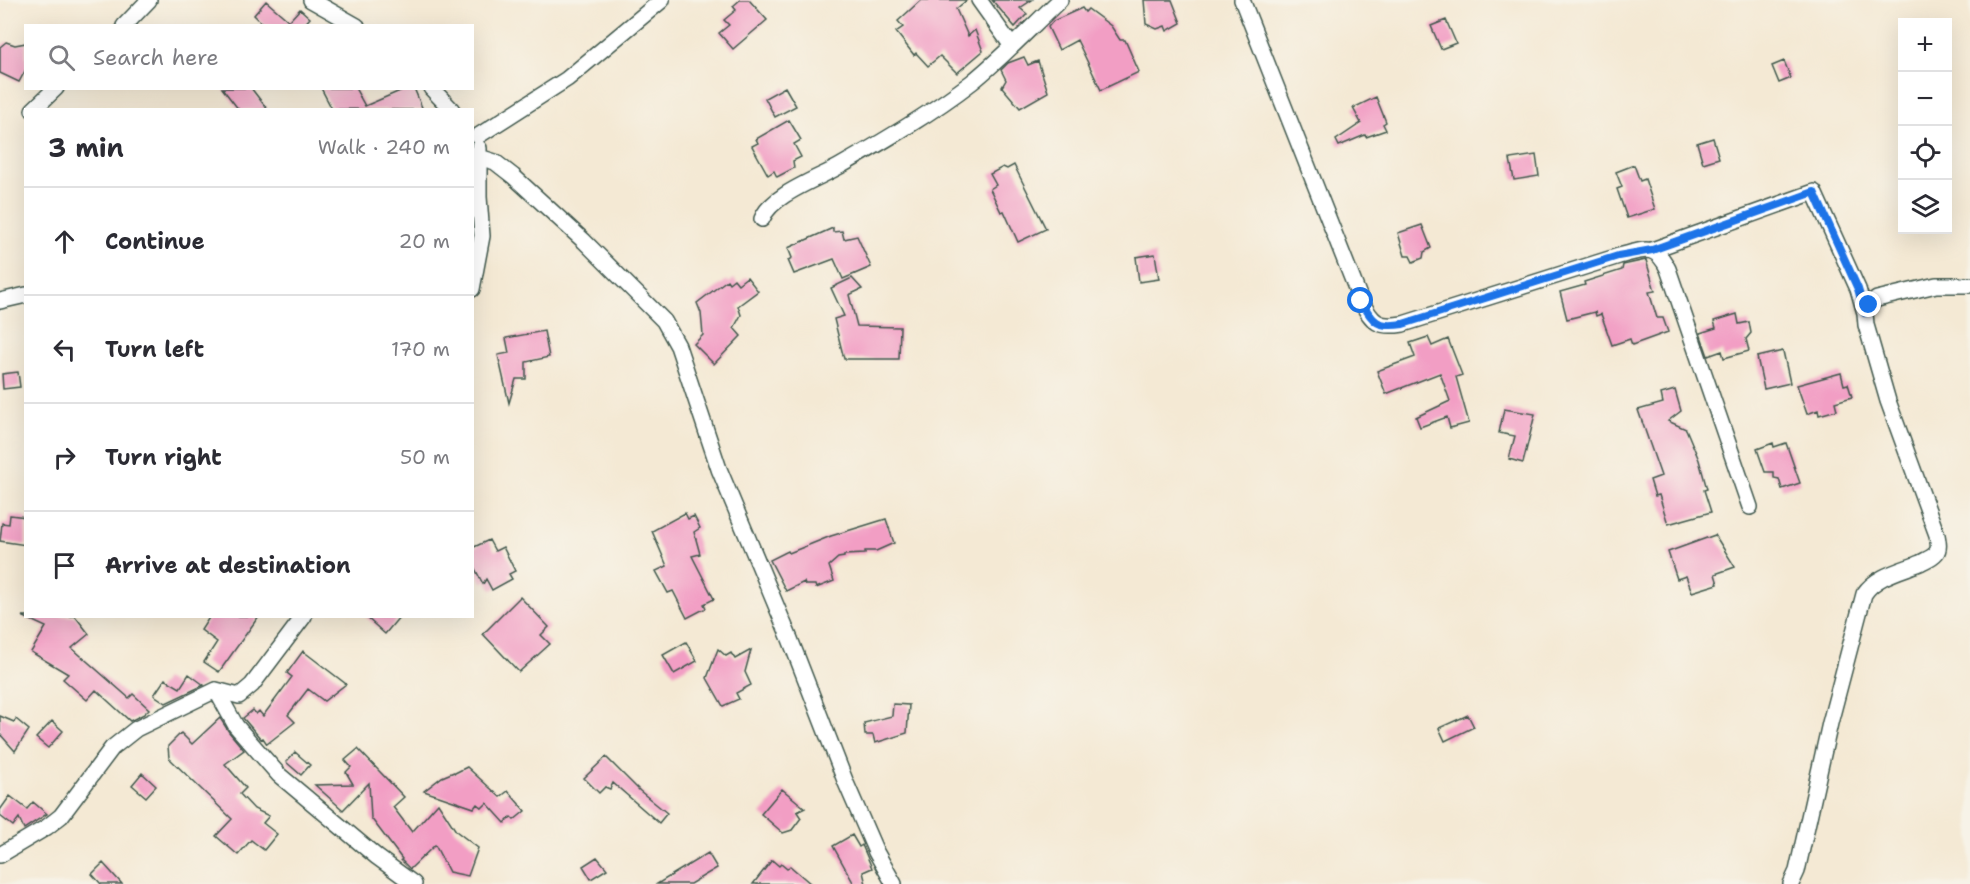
<!DOCTYPE html>
<html lang="en">
<head>
<meta charset="utf-8">
<style>
	body { margin:0; font-family:"Shantell Sans",sans-serif; background:#f2f2f3; color:#2b2b33 }
	.controls { position:absolute; right:18px; top:18px; display:grid; overflow:hidden; border-radius:0px; box-shadow:0 6px 24px #0002 }
	.controls button { width:54px; height:54px; display:grid; place-items:center; padding:0; border:0; border-bottom:2px solid #e1e1e2; background:#fff; color:#2b2b33; font:30px sans-serif }
	.stop { position:absolute; width:18px; height:18px; margin:-14px; border:4px solid #1a73e8; border-radius:50%; background:#fff }
	.stop.end { background:#1a73e8; border-color:#fff; box-shadow:0 2px 6px #0008 }
	.list { margin:0; padding:0; list-style:none }
	h2 { display:flex; justify-content:space-between; align-items:center; height:78px; margin:0; padding:0 24px; font-size:26px }
	h2 small { font-size:20px; font-weight:400; color:#7c7c81 }
	.list li { display:grid; grid-template-columns:39px 1fr auto; gap:18px; align-items:center; box-sizing:border-box; height:108px; padding:0 24px; border-top:2px solid #e1e1e2 }
	.list b { display:block; font-size:22px; white-space:nowrap }
	.list em { font-size:20px; font-style:normal; color:#7c7c81 }
	.icon { flex:none; width:33px; height:33px; fill:none; stroke:currentColor; stroke-width:2; stroke-linecap:round; stroke-linejoin:round }
	.map { position:relative; flex:none; width:1970px; height:884px; overflow:hidden }
	.search { position:absolute; background:#fff; box-shadow:0 6px 24px #0002; left:24px; top:24px; width:450px; height:66px; display:flex; align-items:center; gap:15px; box-sizing:border-box; padding:0 21px; border-radius:0px; color:#7c7c81; font-size:22px }
	.panel { position:absolute; background:#fff; box-shadow:0 6px 24px #0002; left:24px; top:108px; width:450px; height:510px; border-radius:0px }
	.map>svg:first-child { display:block }
</style>
</head>
<body>
<div class="map">
<svg width="1970" height="884" viewBox="0 0 1970 884">
	<rect width="100%" height="100%" fill="#f7f3e8"/>
	<filter id="ink" filterUnits="userSpaceOnUse"><feTurbulence type="fractalNoise" baseFrequency=".0167" numOctaves="2"/><feDisplacementMap in="SourceGraphic" scale="12" xChannelSelector="R" yChannelSelector="G"/><feConvolveMatrix kernelMatrix="1 2 1 2 8 2 1 2 1" color-interpolation-filters="sRGB"/></filter>
	<filter id="wash" filterUnits="userSpaceOnUse"><feTurbulence type="fractalNoise" baseFrequency=".008" numOctaves="4" result="noise"/><feDisplacementMap in="SourceGraphic" scale="24" xChannelSelector="R" yChannelSelector="G"/><feGaussianBlur stdDeviation="1.35" result="paint"/><feColorMatrix in="noise" values="0 0 0 0 0 0 0 0 0 0 0 0 0 0 0 0 0 1.4 0 .05"/><feComposite in="paint" operator="in"/></filter>
	<g filter="url(#wash)">
		<rect width="100%" height="100%" fill="#f4e9d4"/>
		<g id="blocks">
			<path fill="#f29ec4" d="M 740,0 L 749,0 L 767,20 L 733,49 L 719,33 L 729,25 L 724,20 L 736,10 L 733,6 Z
				M 921,0 L 967,0 L 956,9 L 968,36 L 975,30 L 983,51 L 957,73 L 940,56 L 928,66 L 916,53 L 914,55 L 896,32 L 903,27 L 898,21 Z
				M 992,0 L 1032,0 L 1020,8 L 1027,14 L 1015,27 Z
				M 1144,0 L 1172,0 L 1181,23 L 1167,31 L 1165,26 L 1157,29 L 1146,24 Z
				M 266,1 L 289,21 L 300,9 L 310,18 L 303,26 L 265,26 L 254,15 Z
				M 1082,8 L 1085,12 L 1088,9 L 1111,26 L 1120,40 L 1125,40 L 1139,72 L 1101,90 L 1077,40 L 1059,50 L 1048,27 L 1053,21 Z
				M 1446,20 L 1456,43 L 1441,49 L 1431,26 Z
				M 6,42 L 15,45 L 26,43 L 26,69 L 19,82 L 0,73 L 0,47 Z
				M 1024,57 L 1028,65 L 1038,61 L 1048,92 L 1020,108 L 1002,87 L 1006,80 L 1001,70 L 1008,63 Z
				M 1784,61 L 1791,78 L 1779,83 L 1772,66 Z
				M 785,87 L 796,106 L 775,117 L 765,98 Z
				M 222,88 L 251,88 L 268,110 L 239,110 Z
				M 321,88 L 355,88 L 365,106 L 407,88 L 414,88 L 423,110 L 332,109 Z
				M 1376,97 L 1386,122 L 1383,124 L 1386,130 L 1366,137 L 1365,135 L 1339,146 L 1336,140 L 1361,123 L 1353,108 Z
				M 789,120 L 801,140 L 794,144 L 801,157 L 793,161 L 794,168 L 777,177 L 774,171 L 768,175 L 752,146 L 758,143 L 756,139 Z
				M 1713,138 L 1719,158 L 1703,163 L 1697,143 Z
				M 1536,155 L 1539,176 L 1514,180 L 1510,159 Z
				M 1014,165 L 1046,229 L 1018,242 L 1004,211 L 1001,212 L 990,189 L 996,185 L 990,174 L 1003,167 L 1007,169 Z
				M 1634,165 L 1640,181 L 1645,179 L 1655,209 L 1627,218 L 1617,189 L 1622,187 L 1616,172 Z
				M 1422,225 L 1431,248 L 1424,252 L 1423,258 L 1413,262 L 1410,256 L 1405,256 L 1398,233 Z
				M 833,228 L 833,232 L 842,231 L 844,239 L 857,236 L 871,267 L 843,279 L 834,259 L 794,274 L 788,260 L 792,258 L 788,248 Z
				M 1155,254 L 1159,279 L 1139,282 L 1136,257 Z
				M 1646,260 L 1655,291 L 1649,292 L 1657,318 L 1663,318 L 1668,332 L 1632,345 L 1630,339 L 1612,345 L 1601,314 L 1596,316 L 1595,312 L 1567,319 L 1560,292 L 1585,285 L 1584,282 L 1622,270 L 1623,265 Z
				M 747,277 L 758,291 L 738,306 L 741,315 L 734,328 L 741,336 L 714,364 L 694,344 L 703,335 L 701,313 L 697,303 L 727,280 L 729,283 L 734,279 L 738,284 Z
				M 852,278 L 862,289 L 849,295 L 857,326 L 900,327 L 899,359 L 844,359 L 834,319 L 844,316 L 831,288 Z
				M 1737,314 L 1739,324 L 1749,322 L 1751,333 L 1746,339 L 1749,351 L 1724,358 L 1722,351 L 1708,356 L 1700,333 L 1716,328 L 1714,321 Z
				M 544,331 L 549,357 L 526,362 L 526,379 L 516,379 L 509,403 L 498,355 L 509,353 L 506,338 Z
				M 1428,337 L 1432,346 L 1448,339 L 1462,375 L 1456,377 L 1469,423 L 1450,428 L 1447,417 L 1420,427 L 1416,417 L 1450,401 L 1440,373 L 1386,394 L 1377,371 L 1415,357 L 1410,343 Z
				M 1783,351 L 1790,383 L 1764,389 L 1757,357 Z
				M 18,372 L 20,387 L 3,389 L 2,374 Z
				M 1841,373 L 1844,385 L 1848,384 L 1852,397 L 1835,402 L 1837,410 L 1819,415 L 1818,410 L 1807,414 L 1797,385 Z
				M 1675,390 L 1681,411 L 1668,421 L 1686,429 L 1699,460 L 1707,489 L 1704,490 L 1711,512 L 1668,524 L 1659,495 L 1655,496 L 1650,480 L 1661,476 L 1638,410 L 1663,403 L 1661,394 Z
				M 1504,409 L 1535,414 L 1523,463 L 1509,459 L 1515,436 L 1499,433 Z
				M 1773,443 L 1774,447 L 1786,443 L 1800,483 L 1782,489 L 1779,479 L 1774,478 L 1774,472 L 1765,472 L 1757,449 Z
				M 685,513 L 688,519 L 694,516 L 700,528 L 694,532 L 700,554 L 692,556 L 714,599 L 704,604 L 706,608 L 687,618 L 673,591 L 668,593 L 656,571 L 667,566 L 652,531 Z
				M 10,515 L 26,517 L 26,545 L 0,541 L 2,523 L 9,524 Z
				M 886,519 L 894,543 L 876,551 L 865,551 L 865,554 L 844,555 L 844,557 L 838,558 L 829,566 L 834,581 L 816,588 L 815,585 L 805,585 L 804,582 L 786,591 L 770,560 L 788,551 L 789,553 L 831,536 Z
				M 1715,535 L 1735,567 L 1715,574 L 1718,584 L 1692,592 L 1686,576 L 1677,579 L 1668,552 Z
				M 489,540 L 495,551 L 503,547 L 515,571 L 509,574 L 512,579 L 492,590 L 486,579 L 483,584 L 472,563 L 472,548 Z
				M 520,597 L 549,627 L 541,635 L 550,644 L 519,672 L 483,634 Z
				M 22,616 L 75,616 L 89,634 L 72,648 L 129,698 L 133,694 L 149,709 L 144,714 L 130,721 L 96,690 L 87,700 L 63,679 L 68,674 L 31,652 L 46,627 Z
				M 210,616 L 259,616 L 219,672 L 204,662 L 217,642 L 201,630 Z
				M 365,616 L 400,616 L 385,634 Z
				M 686,642 L 697,661 L 674,674 L 663,655 Z
				M 718,649 L 726,656 L 731,653 L 735,659 L 751,650 L 745,672 L 751,685 L 736,693 L 739,699 L 723,706 L 707,678 Z
				M 303,651 L 346,684 L 324,701 L 308,689 L 288,715 L 295,722 L 267,744 L 263,738 L 261,739 L 243,718 L 253,710 L 256,714 L 259,711 L 263,716 L 292,677 L 287,673 Z
				M 189,674 L 204,685 L 166,703 L 154,695 L 165,679 L 180,688 Z
				M 893,704 L 909,705 L 907,733 L 875,743 L 873,735 L 865,735 L 864,723 L 892,716 Z
				M 1468,715 L 1474,727 L 1445,741 L 1439,728 Z
				M 0,716 L 14,722 L 16,719 L 29,730 L 15,751 L 0,734 Z
				M 220,718 L 229,732 L 244,750 L 225,764 L 246,788 L 240,794 L 254,809 L 269,816 L 263,823 L 277,834 L 264,850 L 251,840 L 238,855 L 216,836 L 232,819 L 169,758 L 168,746 L 181,733 L 192,744 Z
				M 52,721 L 63,731 L 48,748 L 36,738 Z
				M 358,749 L 404,797 L 393,807 L 412,832 L 438,803 L 456,831 L 478,848 L 468,876 L 449,872 L 435,845 L 410,869 L 401,860 L 402,859 L 371,818 L 369,783 L 343,810 L 315,785 L 353,784 L 346,772 L 351,767 L 345,760 Z
				M 295,752 L 310,765 L 301,775 L 286,762 Z
				M 606,757 L 640,791 L 667,813 L 659,823 L 613,783 L 610,789 L 605,787 L 599,793 L 584,778 Z
				M 467,767 L 500,797 L 508,791 L 525,811 L 514,820 L 511,817 L 505,823 L 487,803 L 482,808 L 477,804 L 474,808 L 424,791 L 442,777 L 454,772 L 455,773 Z
				M 142,773 L 156,786 L 146,797 L 132,785 Z
				M 782,789 L 805,808 L 797,812 L 801,818 L 792,830 L 783,833 L 761,814 Z
				M 10,796 L 27,809 L 33,802 L 47,814 L 24,829 L 19,818 L 13,826 L 0,816 L 0,810 Z
				M 852,835 L 859,847 L 862,845 L 872,868 L 863,872 L 866,884 L 854,884 L 833,846 Z
				M 708,853 L 717,868 L 690,884 L 657,884 Z
				M 597,857 L 607,869 L 591,879 L 583,866 Z
				M 772,860 L 779,866 L 781,864 L 787,869 L 790,866 L 811,884 L 753,884 Z
				M 103,863 L 122,884 L 101,884 L 92,874 Z"/>
		</g>
	</g>
	<g filter="url(#ink)">
		<use href="#blocks" fill-opacity="0" stroke="#3f574c" stroke-width="1.5"/>
		<g fill="none" stroke-linecap="round" stroke-linejoin="round">
			<g stroke="#3f574c" stroke-width="18">
				<path id="street" d="M 311,0 L 357,26
					M 979,0 L 1011,45
					M 1242,0 L 1361,301 C 1373,323 1378,328 1403,324 L 1619,256 C 1643,250 1655,242 1668,269 L 1750,507
					M 124,26 L 149,0
					M 431,88 L 452,110
					M 33,110 L 56,88
					M 478,136 L 567,79 L 662,0
					M 479,157 L 495,162 L 513,176 L 584,241 L 664,321 L 678,346 L 719,469 L 790,639 L 846,783 L 876,852 L 894,884
					M 762,219 C 771,195 817,179 840,166 C 884,141 932,113 972,82 C 1003,57 1031,27 1060,0
					M 1652,250 L 1814,192 L 1858,289 L 1865,313
					M 472,289 L 482,236 L 479,197 L 479,148
					M 0,301 L 26,295
					M 216,690 L 236,726 L 279,775 L 377,857 L 414,884
					M 0,855 L 47,827 L 61,816 L 112,748 L 136,729 L 216,690 L 239,696 L 252,685 L 304,616
					M 1791,884 L 1797,871 L 1830,723 L 1864,594 C 1876,576 1900,571 1920,563 C 1925,560 1932,558 1936,553 C 1940,548 1938,541 1937,535 L 1888,401 L 1866,325 L 1865,313 L 1869,305 L 1877,299 L 1936,285 L 1970,285"/>
			</g>
			<use href="#street" stroke="#fff" stroke-width="15"/>
		</g>
	</g>
	<g fill="none" stroke-linecap="round" stroke-linejoin="round" filter="url(#ink)">
		<path stroke="#1a73e8" stroke-width="8" d="M 1361,301 C 1373,323 1378,328 1403,324 L 1618,256 L 1652,250 L 1814,192 L 1858,289 L 1865,313 L 1869,305"/>
	</g>
</svg>
<div class="controls">
<button>+</button>
<button>−</button>
<button><svg class="icon" aria-label="locate" viewBox="0 0 24 24"><circle cx="12" cy="12" r="6"/><path d="M12 2v4M12 18v4M2 12h4M18 12h4"/></svg></button>
<button><svg class="icon" aria-label="layers" viewBox="0 0 24 24"><path d="M12 4l9 5-9 5-9-5zM3 14l9 5 9-5"/></svg></button>
</div>
<div class="stop" style="left:1361px;top:301px"></div>
<div class="stop end" style="left:1869px;top:305px"></div>
<div class="search"><svg class="icon" aria-label="search" viewBox="0 0 24 24"><circle cx="10" cy="10" r="6"/><path d="M15 15l6 6"/></svg>Search here</div>
<section class="panel">
<h2>3 min<small>Walk · 240 m</small></h2>
<ul class="list">
<li><svg class="icon" aria-label="ahead" viewBox="0 0 24 24"><path d="M12 20V5M6 11l6-6 6 6"/></svg><div><b>Continue</b></div><em>20 m</em></li>
<li><svg class="icon" aria-label="left" viewBox="0 0 24 24"><path d="M17 20v-9H6M10 6l-5 5 5 5"/></svg><div><b>Turn left</b></div><em>170 m</em></li>
<li><svg class="icon" aria-label="right" viewBox="0 0 24 24"><path d="M7 20v-9h11M14 6l5 5-5 5"/></svg><div><b>Turn right</b></div><em>50 m</em></li>
<li><svg class="icon" aria-label="arrive" viewBox="0 0 24 24"><path d="M6 21V4h12l-3 4 3 4H6"/></svg><div><b>Arrive at destination</b></div></li>
</ul>
</section>
</div>
</body>
</html>
